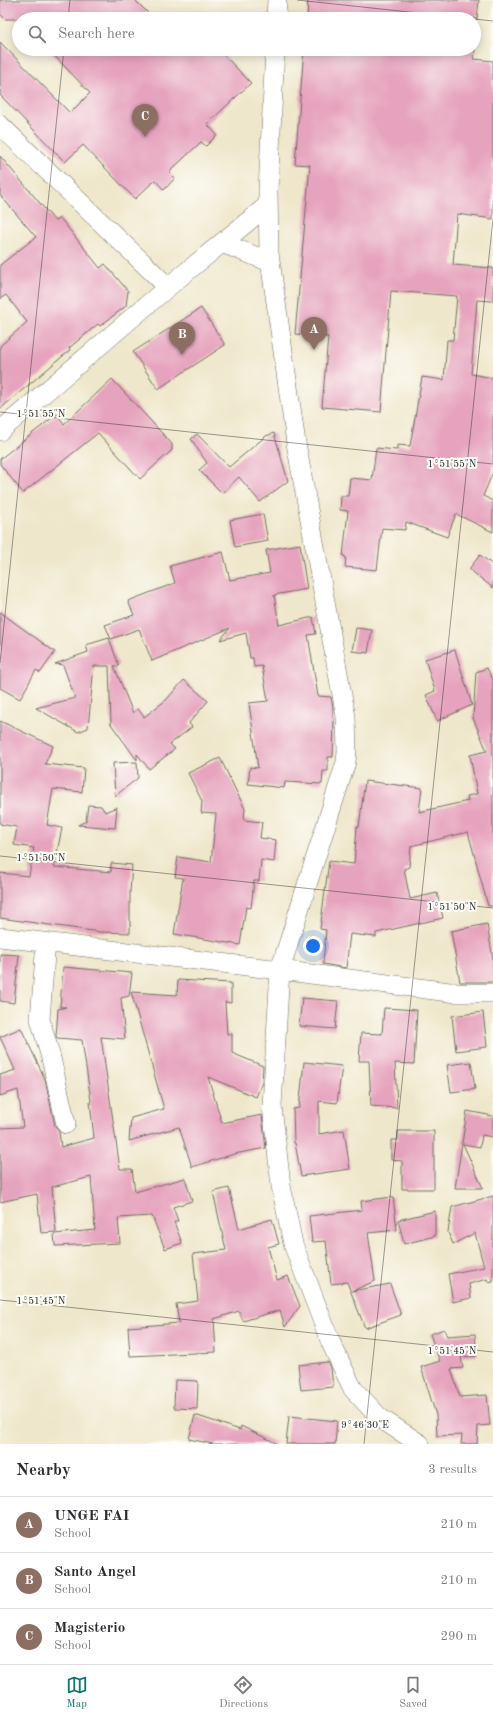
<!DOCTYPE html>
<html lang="en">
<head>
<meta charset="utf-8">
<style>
	body { margin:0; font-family:"Old Standard TT",serif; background:#f2f2f3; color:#2b2b33 }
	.you { position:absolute; left:313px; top:946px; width:14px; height:14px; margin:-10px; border:3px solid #fff; border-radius:50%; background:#1a73e8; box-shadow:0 0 0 6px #1a73e833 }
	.badge { display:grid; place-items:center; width:26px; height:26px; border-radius:50%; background:#0f766e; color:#fff; font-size:13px; font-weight:700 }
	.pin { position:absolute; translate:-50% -33px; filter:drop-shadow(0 1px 2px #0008) }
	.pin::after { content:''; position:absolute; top:21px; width:14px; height:12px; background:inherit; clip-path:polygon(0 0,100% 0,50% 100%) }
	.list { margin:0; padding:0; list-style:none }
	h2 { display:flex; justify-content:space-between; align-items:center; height:52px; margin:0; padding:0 16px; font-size:17px }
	h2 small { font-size:13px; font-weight:400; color:#7c7c81 }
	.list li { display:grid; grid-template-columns:26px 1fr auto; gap:12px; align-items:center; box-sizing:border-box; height:56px; padding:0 16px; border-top:1px solid #e1e1e2 }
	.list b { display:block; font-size:15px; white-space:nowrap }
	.list p { margin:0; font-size:13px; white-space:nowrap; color:#7c7c81 }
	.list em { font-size:13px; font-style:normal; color:#7c7c81 }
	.icon { flex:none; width:22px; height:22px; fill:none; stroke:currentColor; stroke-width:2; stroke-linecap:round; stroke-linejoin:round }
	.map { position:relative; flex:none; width:493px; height:1444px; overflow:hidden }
	.search { position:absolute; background:#fff; box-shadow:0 2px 10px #0003; left:12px; right:12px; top:12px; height:44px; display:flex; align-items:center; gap:10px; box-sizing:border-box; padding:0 14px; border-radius:22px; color:#7c7c81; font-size:15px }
	.sheet { height:220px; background:#fff }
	nav { display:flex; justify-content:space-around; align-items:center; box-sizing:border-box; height:56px; border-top:1px solid #e1e1e2; background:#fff; font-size:11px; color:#7c7c81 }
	nav a { display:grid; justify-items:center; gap:2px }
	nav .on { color:#0f766e }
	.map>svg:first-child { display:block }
</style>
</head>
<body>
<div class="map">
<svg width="493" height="1444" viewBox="0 0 493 1444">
	<rect width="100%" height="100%" fill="#fdfcf7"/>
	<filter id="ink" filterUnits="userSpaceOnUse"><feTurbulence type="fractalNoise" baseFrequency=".025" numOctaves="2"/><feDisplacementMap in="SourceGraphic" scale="8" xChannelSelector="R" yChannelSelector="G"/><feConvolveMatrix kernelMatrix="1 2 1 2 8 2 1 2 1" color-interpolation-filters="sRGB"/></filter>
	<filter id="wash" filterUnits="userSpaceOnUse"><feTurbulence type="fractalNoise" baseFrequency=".012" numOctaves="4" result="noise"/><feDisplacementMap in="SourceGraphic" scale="16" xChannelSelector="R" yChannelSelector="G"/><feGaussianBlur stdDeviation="0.9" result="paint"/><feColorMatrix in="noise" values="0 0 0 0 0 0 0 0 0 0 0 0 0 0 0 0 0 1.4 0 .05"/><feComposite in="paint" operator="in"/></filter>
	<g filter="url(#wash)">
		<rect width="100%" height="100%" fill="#efe7cb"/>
		<g id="blocks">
			<path fill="#e6a3bd" d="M 0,0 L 135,0 L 154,19 L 5,19 L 0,14 Z
				M 308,0 L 479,0 L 477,19 L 307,19 Z
				M 0,42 L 70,113 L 90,93 L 48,49 L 218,49 L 251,83 L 207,124 L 217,135 L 206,146 L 201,142 L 169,172 L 175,178 L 164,190 L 155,180 L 135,199 L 83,145 L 65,162 L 0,95 Z
				M 304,49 L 475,49 L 474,59 L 493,61 L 493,219 L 457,214 L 453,265 L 493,268 L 493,301 L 477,300 L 471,374 L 493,378 L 493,472 L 483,496 L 493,501 L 493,532 L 456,514 L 447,537 L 406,522 L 405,530 L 382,528 L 377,570 L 345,567 L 346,557 L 343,556 L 348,511 L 340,510 L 341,496 L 348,496 L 350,478 L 372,480 L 376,448 L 397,450 L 397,445 L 410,446 L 422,377 L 444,380 L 447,340 L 453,340 L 457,296 L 391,291 L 381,412 L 322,407 L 328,337 L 295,334 L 310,165 L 295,164 Z
				M 0,156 L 55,221 L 60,218 L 100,268 L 105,264 L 128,291 L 126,306 L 100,326 L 98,324 L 69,348 L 70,350 L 0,409 L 0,346 L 27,322 L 6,295 L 0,299 L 0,265 L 36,237 L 0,195 Z
				M 201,308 L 225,345 L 158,389 L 133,352 Z
				M 112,379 L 172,444 L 172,450 L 140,479 L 98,433 L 23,493 L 0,464 L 0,459 L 57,414 L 64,424 Z
				M 274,433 L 288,481 L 260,502 L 239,477 L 222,493 L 199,470 L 207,463 L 191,439 L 197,434 L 229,467 L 266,436 Z
				M 263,514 L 268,541 L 235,547 L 230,520 Z
				M 300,544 L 307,589 L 274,595 L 279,625 L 313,617 L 316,634 L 308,635 L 318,696 L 331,697 L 333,708 L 333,718 L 334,718 L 333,757 L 328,757 L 328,771 L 323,771 L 322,784 L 285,782 L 284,788 L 248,784 L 250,767 L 258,768 L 249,703 L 268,701 L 262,666 L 254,667 L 253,658 L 250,658 L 246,633 L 220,640 L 230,628 L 152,661 L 139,629 L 111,639 L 105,625 L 134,615 L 128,601 L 175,583 L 170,566 L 223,552 L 230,580 L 270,573 L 266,550 Z
				M 480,555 L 493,565 L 493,588 L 469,569 Z
				M 0,612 L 55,652 L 40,673 L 36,670 L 20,699 L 0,688 Z
				M 356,628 L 372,630 L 368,653 L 352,651 Z
				M 109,638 L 119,666 L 114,666 L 133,713 L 138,709 L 144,717 L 166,700 L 184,680 L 208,701 L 189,723 L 192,727 L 170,744 L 175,749 L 149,769 L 137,754 L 137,760 L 111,724 L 109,666 L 94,666 L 88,728 L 78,732 L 36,708 L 75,698 L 63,665 L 55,664 L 88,652 L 86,645 Z
				M 455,650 L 472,705 L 437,721 L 426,695 L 435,691 L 425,659 Z
				M 487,668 L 493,680 L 493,906 L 488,906 L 468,832 L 411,846 L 409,867 L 404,869 L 410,899 L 437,893 L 443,918 L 376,933 L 376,937 L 350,934 L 346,968 L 323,964 L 326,930 L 320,929 L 329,861 L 354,864 L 357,826 L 359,827 L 365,781 L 422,788 L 419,812 L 468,801 L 467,796 L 477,794 L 470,755 L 487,751 L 473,718 L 476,672 Z
				M 0,721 L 53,746 L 45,764 L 84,768 L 82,792 L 53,789 L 47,825 L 62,828 L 54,867 L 111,872 L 111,863 L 132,865 L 130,892 L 130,933 L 100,932 L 0,918 L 0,873 L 29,876 L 34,848 L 14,845 L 17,827 L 0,824 Z
				M 220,758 L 245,809 L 244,820 L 262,822 L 260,838 L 276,840 L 274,862 L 261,860 L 259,881 L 254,881 L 251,908 L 246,907 L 240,945 L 174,934 L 183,878 L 175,877 L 178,857 L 211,862 L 216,814 L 201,813 L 202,801 L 188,773 Z
				M 137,762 L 138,778 L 115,796 L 113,763 Z
				M 88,805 L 101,806 L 105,812 L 117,807 L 115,828 L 78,825 L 86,821 Z
				M 487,924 L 493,959 L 493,982 L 460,982 L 451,931 Z
				M 0,954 L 19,955 L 14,1003 L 0,1001 Z
				M 63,967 L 132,973 L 129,996 L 121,998 L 125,1039 L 101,1037 L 120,1169 L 132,1169 L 135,1192 L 185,1178 L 192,1201 L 173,1207 L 178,1221 L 174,1222 L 182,1243 L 165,1249 L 152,1216 L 118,1218 L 120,1243 L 55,1246 L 54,1234 L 95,1230 L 91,1177 L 52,1187 L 56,1232 L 41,1233 L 37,1194 L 0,1202 L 0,1128 L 23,1127 L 18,1090 L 0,1096 L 0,1075 L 15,1070 L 0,1037 L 21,1028 L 45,1079 L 55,1126 L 59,1132 L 61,1147 L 94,1138 L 90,1102 L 91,1101 L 82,1040 L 57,1038 L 56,1036 L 58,1009 L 66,1007 L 60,1007 Z
				M 178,980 L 231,983 L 231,1003 L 225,1002 L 227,1034 L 232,1034 L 232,1053 L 263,1066 L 262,1083 L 256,1097 L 208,1077 L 222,1123 L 262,1115 L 266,1148 L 234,1154 L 192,1167 L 179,1127 L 129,1141 L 131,1118 L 164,1109 L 131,992 L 177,995 Z
				M 302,998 L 338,1001 L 335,1029 L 299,1026 Z
				M 384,1008 L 417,1010 L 414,1064 L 395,1063 L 397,1108 L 371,1106 L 369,1061 L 359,1061 L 361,1033 L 382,1034 Z
				M 483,1012 L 487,1047 L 456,1051 L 452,1016 Z
				M 304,1062 L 342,1066 L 337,1103 L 319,1101 L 319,1134 L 344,1130 L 350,1169 L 301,1176 L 295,1143 L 294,1143 L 293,1109 L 299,1108 Z
				M 471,1062 L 475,1089 L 451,1092 L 447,1065 Z
				M 467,1111 L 493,1116 L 493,1137 L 482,1135 L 480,1147 L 463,1144 L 483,1188 L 455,1188 Z
				M 398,1131 L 434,1131 L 434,1189 L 402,1189 L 402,1161 L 391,1160 L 391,1140 L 398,1140 Z
				M 229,1188 L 239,1229 L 272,1219 L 279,1244 L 268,1247 L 277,1280 L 288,1276 L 300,1306 L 285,1327 L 280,1310 L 243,1321 L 239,1311 L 214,1319 L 216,1352 L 130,1356 L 128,1327 L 179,1323 L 176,1304 L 198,1301 L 193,1254 L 226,1250 L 213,1192 Z
				M 493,1196 L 493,1281 L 488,1282 L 487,1279 L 469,1284 L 471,1298 L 453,1302 L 448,1274 L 484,1267 L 475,1233 L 453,1244 L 448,1232 L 452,1207 Z
				M 393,1197 L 397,1230 L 368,1233 L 375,1281 L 352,1291 L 390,1284 L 401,1315 L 365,1328 L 347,1282 L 331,1284 L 326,1241 L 312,1242 L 309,1216 L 362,1210 L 361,1201 Z
				M 435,1211 L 435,1236 L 404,1244 L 398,1220 Z
				M 444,1329 L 447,1336 L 475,1334 L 477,1356 L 461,1357 L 463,1368 L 451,1369 L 460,1397 L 487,1395 L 490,1425 L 478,1426 L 477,1444 L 461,1444 L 462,1435 L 437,1436 L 436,1415 L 421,1367 L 440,1361 L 430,1334 Z
				M 328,1362 L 331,1368 L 333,1387 L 301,1390 L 298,1365 Z
				M 175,1380 L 198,1381 L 197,1409 L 174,1408 Z
				M 195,1415 L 240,1430 L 241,1426 L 278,1444 L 213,1444 L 189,1439 Z
				M 289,1416 L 337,1421 L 335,1444 L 286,1444 Z"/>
		</g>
	</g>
	<g filter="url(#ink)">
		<use href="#blocks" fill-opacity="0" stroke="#706d63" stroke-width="1"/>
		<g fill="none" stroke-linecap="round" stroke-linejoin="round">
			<g stroke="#706d63" stroke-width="20">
				<path id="minor" d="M 276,19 L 277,0
					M 275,49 L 268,191 L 269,253 L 296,443 L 346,717 L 347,751 L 346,762 L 280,970 L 272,1106 L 281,1186 L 293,1244 L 331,1343 L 353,1389 L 380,1418 L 420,1444
					M 0,125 L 168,287
					M 222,243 L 270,262
					M 0,431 L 168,287 L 268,205
					M 0,937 L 280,970 L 457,993 L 493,993
					M 46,942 L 40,1019 L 51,1058 L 66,1124"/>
			</g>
			<use href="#minor" stroke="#fff" stroke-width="19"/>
		</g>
	</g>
	<path fill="none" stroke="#2b2b2b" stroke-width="1" stroke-opacity="0.45" d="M 297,0 L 493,21M 68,19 L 70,0M 0,412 L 493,464M 0,663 L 64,49M 0,856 L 493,908M 0,1300 L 493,1352M 364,1444 L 493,219"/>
	<g font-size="10" text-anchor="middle" fill="#2b2b2b" stroke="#fdfcf7" stroke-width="4" stroke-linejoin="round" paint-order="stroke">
		<text x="41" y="417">1°51'55"N</text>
		<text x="452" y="467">1°51'55"N</text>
		<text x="41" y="861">1°51'50"N</text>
		<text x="452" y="910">1°51'50"N</text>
		<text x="41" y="1304">1°51'45"N</text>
		<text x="452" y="1354">1°51'45"N</text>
		<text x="365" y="1428">9°46'30"E</text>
	</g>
</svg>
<div class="you"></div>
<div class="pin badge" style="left:314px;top:350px;background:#8d6e63">A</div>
<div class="pin badge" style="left:182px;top:355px;background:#8d6e63">B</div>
<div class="pin badge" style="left:145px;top:137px;background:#8d6e63">C</div>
<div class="search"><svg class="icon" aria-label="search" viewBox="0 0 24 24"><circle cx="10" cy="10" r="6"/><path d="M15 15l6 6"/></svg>Search here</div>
</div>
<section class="sheet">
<h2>Nearby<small>3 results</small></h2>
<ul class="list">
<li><span class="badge" style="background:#8d6e63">A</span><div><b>UNGE FAI</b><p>School</p></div><em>210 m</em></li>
<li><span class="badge" style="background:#8d6e63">B</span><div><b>Santo Angel</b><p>School</p></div><em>210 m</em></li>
<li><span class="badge" style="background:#8d6e63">C</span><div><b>Magisterio</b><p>School</p></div><em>290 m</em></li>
</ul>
</section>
<nav>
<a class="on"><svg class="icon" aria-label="map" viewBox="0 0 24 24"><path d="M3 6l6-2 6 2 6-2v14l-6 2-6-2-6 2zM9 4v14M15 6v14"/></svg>Map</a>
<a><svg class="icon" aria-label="directions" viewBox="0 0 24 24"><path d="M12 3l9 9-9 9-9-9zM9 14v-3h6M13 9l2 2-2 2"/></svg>Directions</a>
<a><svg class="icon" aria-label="saved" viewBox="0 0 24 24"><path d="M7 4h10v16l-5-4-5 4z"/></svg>Saved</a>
</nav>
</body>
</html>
